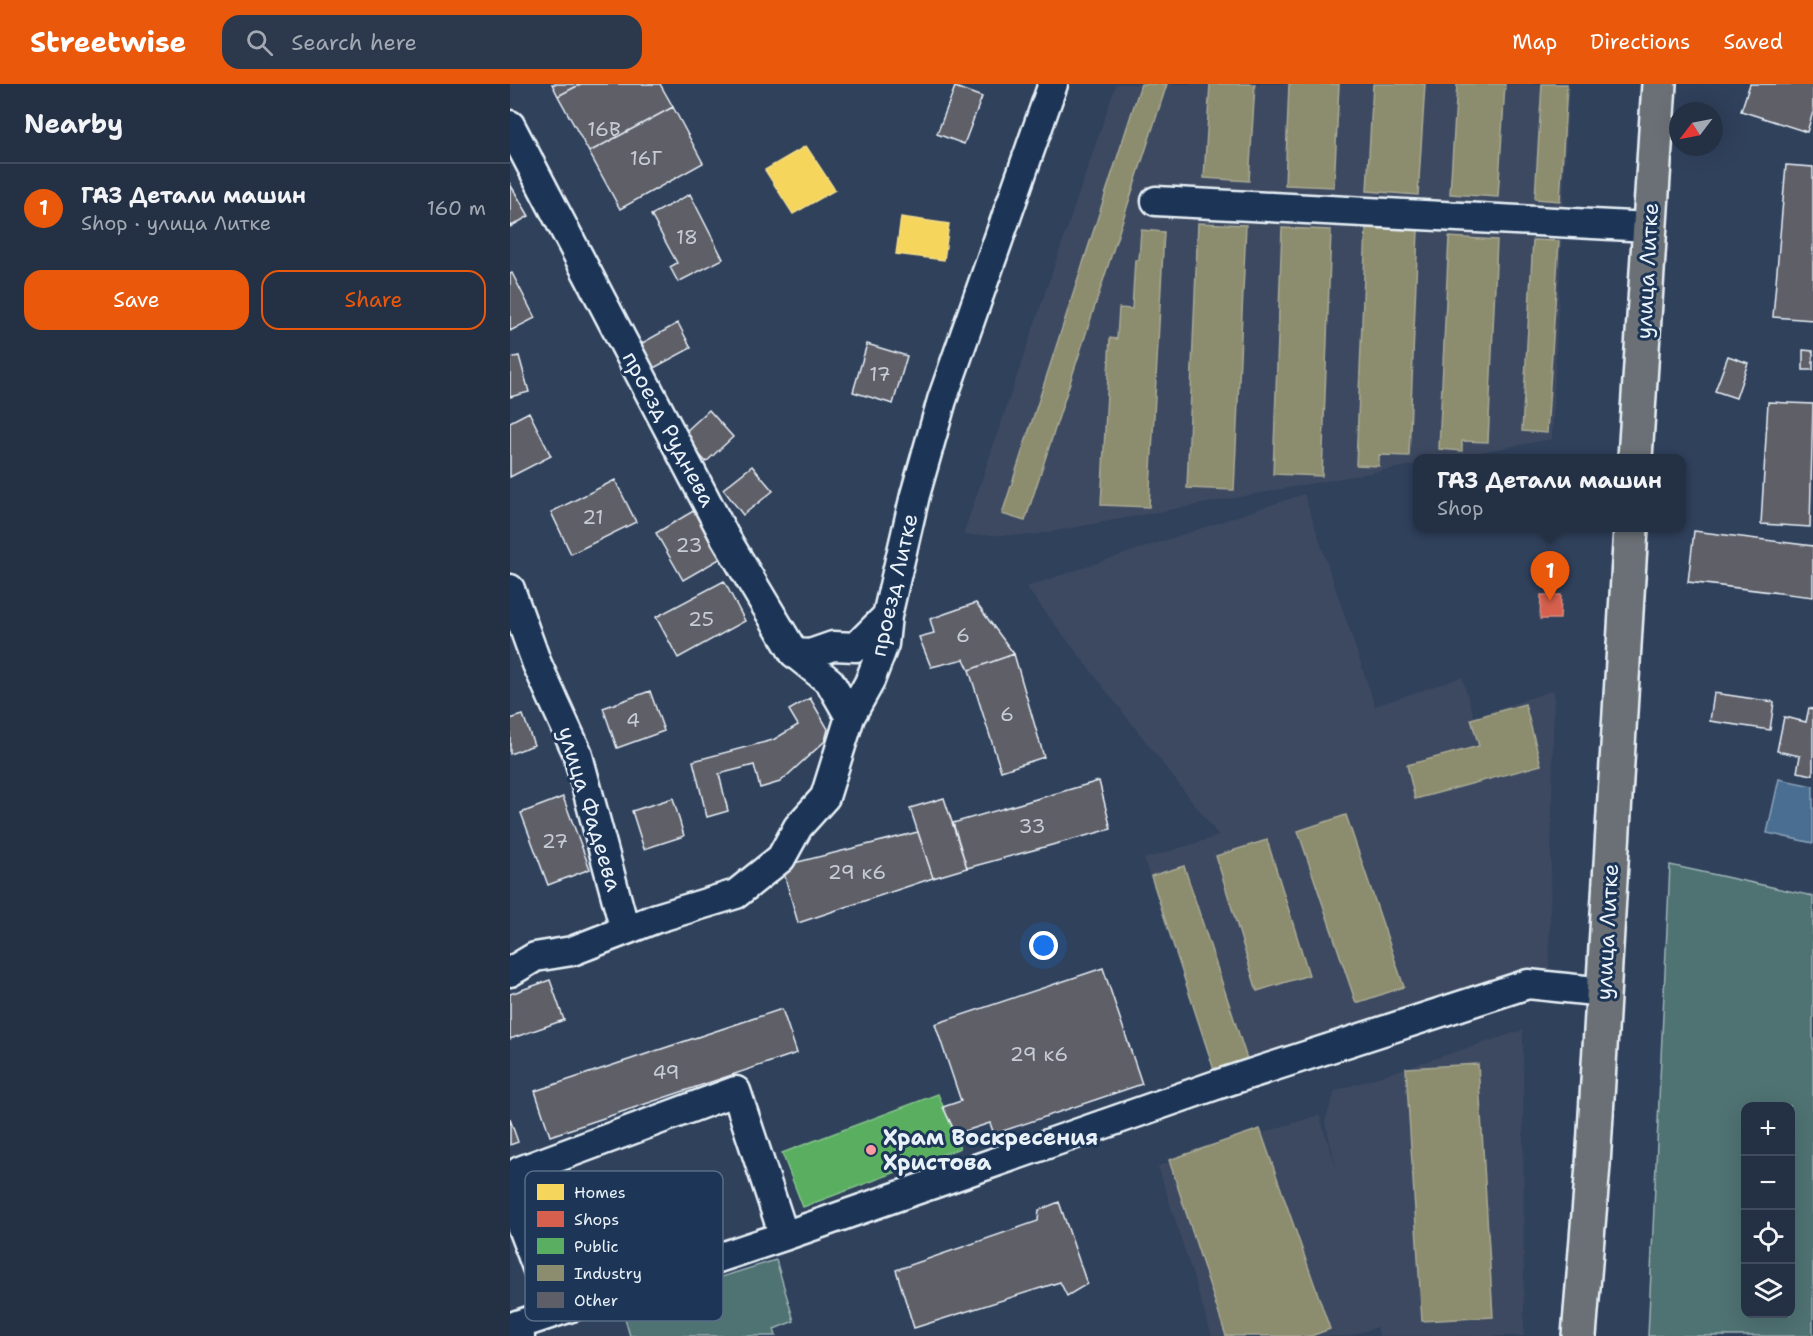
<!DOCTYPE html>
<html lang="en">
<head>
<meta charset="utf-8">
<style>
	body { margin:0; font-family:"Shantell Sans",sans-serif; background:#2c394c; color:#f1f3f6 }
	.controls { position:absolute; right:18px; bottom:18px; display:grid; overflow:hidden; border-radius:12px; box-shadow:0 6px 24px #0002 }
	.controls button { width:54px; height:54px; display:grid; place-items:center; padding:0; border:0; border-bottom:2px solid #414c5e; background:#243145; color:#f1f3f6; font:30px sans-serif }
	.compass { position:absolute; left:1159px; top:18px; width:54px; height:54px; border-radius:50%; background:#243145; box-shadow:0 6px 24px #0002; rotate:238deg }
	.you { position:absolute; left:534px; top:862px; width:21px; height:21px; margin:-15px; border:4px solid #fff; border-radius:50%; background:#1a73e8; box-shadow:0 0 0 9px #1a73e833 }
	.badge { display:grid; place-items:center; width:39px; height:39px; border-radius:50%; background:#ea580c; color:#fff; font-size:20px; font-weight:700 }
	.pin { position:absolute; translate:-50% -50px; filter:drop-shadow(0 2px 3px #0008) }
	.pin::after { content:''; position:absolute; top:32px; width:21px; height:18px; background:inherit; clip-path:polygon(0 0,100% 0,50% 100%) }
	.popup { position:absolute; left:903px; top:370px; width:273px; height:78px; box-sizing:border-box; display:grid; place-content:center; border-radius:12px; background:#243145; filter:drop-shadow(0 2px 4px #0005); font-size:20px; white-space:nowrap; color:#a3a9b3 }
	.popup b { font-size:22px; color:#f1f3f6 }
	.popup::after { content:''; position:absolute; left:50%; top:100%; margin-left:-12px; border:12px solid transparent; border-top-color:#243145 }
	.list { margin:0; padding:0; list-style:none }
	h2 { display:flex; justify-content:space-between; align-items:center; height:78px; margin:0; padding:0 24px; font-size:26px }
	h2 small { font-size:20px; font-weight:400; color:#a3a9b3 }
	.list li { display:grid; grid-template-columns:39px 1fr auto; gap:18px; align-items:center; box-sizing:border-box; height:90px; padding:0 24px; border-top:2px solid #414c5e }
	.list b { display:block; font-size:22px; white-space:nowrap }
	.list p { margin:0; font-size:20px; white-space:nowrap; color:#a3a9b3 }
	.list em { font-size:20px; font-style:normal; color:#a3a9b3 }
	.actions { display:flex; gap:12px; padding:18px 24px }
	.actions a { flex:1; padding:14px 0; border:2px solid #ea580c; border-radius:18px; text-align:center; font-size:21px; color:#ea580c }
	.actions .main { background:#ea580c; color:#fff }
	.icon { flex:none; width:33px; height:33px; fill:none; stroke:currentColor; stroke-width:2; stroke-linecap:round; stroke-linejoin:round }
	.map { position:relative; flex:none; width:1303px; height:1252px; overflow:hidden }
	header { display:flex; align-items:center; gap:36px; box-sizing:border-box; height:84px; padding:0 30px; background:#ea580c; color:#fff }
	header strong { font-size:28px }
	nav { display:flex; gap:33px; margin-inline-start:auto; font-size:21px }
	.search { width:420px; height:54px; background:#2c394c; display:flex; align-items:center; gap:15px; box-sizing:border-box; padding:0 21px; border-radius:18px; color:#a3a9b3; font-size:22px }
	main { display:flex }
	aside { flex:1; background:#243145 }
	.map>svg:first-child { display:block }
</style>
</head>
<body>
<header>
<strong>Streetwise</strong>
<div class="search"><svg class="icon" aria-label="search" viewBox="0 0 24 24"><circle cx="10" cy="10" r="6"/><path d="M15 15l6 6"/></svg>Search here</div>
<nav><a>Map</a><a>Directions</a><a>Saved</a></nav>
</header>
<main>
<aside>
<h2>Nearby<small></small></h2>
<ul class="list">
<li><span class="badge">1</span><div><b>ГАЗ Детали машин</b><p>Shop · улица Литке</p></div><em>160 m</em></li>
</ul>
<div class="actions"><a class="main">Save</a><a>Share</a></div>
</aside>
<div class="map">
<svg width="1303" height="1252" viewBox="0 0 1303 1252">
	<rect width="100%" height="100%" fill="#30415c"/>
	<filter id="ink" filterUnits="userSpaceOnUse"><feTurbulence type="fractalNoise" baseFrequency=".0167" numOctaves="2"/><feDisplacementMap in="SourceGraphic" scale="12" xChannelSelector="R" yChannelSelector="G"/><feConvolveMatrix kernelMatrix="1 2 1 2 8 2 1 2 1" color-interpolation-filters="sRGB"/></filter>
	<g filter="url(#ink)">
		<path fill="#3e4a60" d="M 606,0 L 1059,0 L 1042,355 L 936,374 L 908,374 L 908,380 L 523,451 L 453,451 Z
			M 794,410 L 865,622 L 952,593 L 964,633 L 1044,606 L 1039,888 L 709,1000 L 634,775 L 709,752 L 516,503 Z
			M 1013,946 L 1014,1252 L 869,1252 L 867,1243 L 839,1252 L 702,1252 L 648,1082 L 809,1031 L 827,1086 L 815,1038 L 825,1007 Z"/>
		<path fill="#4f7272" stroke="#9cb2b5" stroke-width="1.5" fill-rule="evenodd" d="M 1160,781 L 1303,812 L 1303,1252 L 1138,1252 ZM 1236,1022 L 1280,1022 L 1280,1230 L 1236,1230 Z
			M 266,1176 L 284,1237 L 264,1245 L 266,1252 L 120,1252 L 112,1224 Z"/>
		<path fill="#4a6e91" stroke="#89a2ba" stroke-width="1.5" d="M 1269,695 L 1303,702 L 1303,759 L 1257,749 Z"/>
		<path fill="#f6d55c" stroke="#f2dd8b" stroke-width="1.5" d="M 296,62 L 325,106 L 283,130 L 255,86 Z
			M 391,133 L 439,140 L 434,176 L 386,170 Z"/>
		<path fill="#d6604d" stroke="#db8c80" stroke-width="1.5" d="M 1031,511 L 1051,511 L 1050,535 L 1030,535 Z"/>
		<path fill="#5aae61" stroke="#85c28e" stroke-width="1.5" d="M 428,1010 L 450,1064 L 293,1123 L 272,1069 Z"/>
		<path fill="#8c8c6e" stroke="#a8aa97" stroke-width="1.5" d="M 631,0 L 657,0 L 515,437 L 492,430 Z
			M 700,0 L 745,0 L 739,97 L 694,94 Z
			M 779,0 L 829,0 L 824,103 L 775,101 Z
			M 863,0 L 915,0 L 908,111 L 857,107 Z
			M 947,0 L 995,0 L 988,113 L 940,110 Z
			M 1032,0 L 1057,0 L 1050,117 L 1025,115 Z
			M 688,139 L 736,141 L 724,406 L 677,404 Z
			M 772,144 L 821,146 L 812,392 L 763,390 Z
			M 856,144 L 908,146 L 899,372 L 869,371 L 869,382 L 846,381 Z
			M 631,146 L 654,148 L 639,423 L 591,421 L 600,254 L 607,255 L 609,224 L 622,225 L 625,176 L 629,176 Z
			M 939,153 L 987,156 L 978,358 L 952,357 L 952,367 L 929,365 Z
			M 1023,156 L 1049,157 L 1037,349 L 1012,347 Z
			M 1015,620 L 1031,681 L 905,715 L 897,681 L 969,662 L 961,635 Z
			M 836,731 L 894,903 L 846,919 L 788,747 Z
			M 757,756 L 799,891 L 747,907 L 706,772 Z
			M 674,782 L 738,978 L 705,989 L 641,792 Z
			M 968,980 L 983,1233 L 912,1237 L 896,984 Z
			M 750,1045 L 820,1245 L 801,1252 L 716,1252 L 659,1076 Z"/>
		<path fill="#5e5e68" stroke="#e8f1f8" stroke-width="1.5" d="M 42,0 L 71,0 L 48,12 Z
			M 71,0 L 150,0 L 163,23 L 79,68 L 48,12 Z
			M 1240,0 L 1303,0 L 1303,28 L 1297,48 L 1231,27 Z
			M 445,3 L 472,13 L 454,60 L 427,50 Z
			M 163,23 L 193,79 L 110,125 L 79,68 Z
			M 1276,81 L 1303,83 L 1303,236 L 1263,233 Z
			M 0,100 L 19,132 L 0,143 Z
			M 180,110 L 213,175 L 168,198 L 160,183 L 167,179 L 141,131 Z
			M 2,189 L 25,234 L 0,247 L 0,190 Z
			M 168,239 L 181,264 L 140,286 L 127,262 Z
			M 357,260 L 397,272 L 383,320 L 343,308 Z
			M 1293,266 L 1303,267 L 1303,286 L 1293,286 Z
			M 9,272 L 19,308 L 0,313 L 0,274 Z
			M 1218,272 L 1238,279 L 1226,314 L 1205,307 Z
			M 1258,318 L 1303,320 L 1300,443 L 1251,440 Z
			M 199,326 L 223,353 L 196,378 L 172,351 Z
			M 19,328 L 41,372 L 0,393 L 0,338 Z
			M 242,382 L 263,407 L 233,431 L 213,405 Z
			M 105,396 L 126,438 L 61,470 L 41,428 Z
			M 185,426 L 213,473 L 173,496 L 146,449 Z
			M 1184,447 L 1303,462 L 1303,513 L 1178,498 Z
			M 214,497 L 235,537 L 168,574 L 146,533 Z
			M 466,519 L 504,570 L 459,586 L 454,575 L 421,583 L 409,553 L 424,549 L 420,535 Z
			M 504,570 L 534,673 L 491,687 L 459,586 Z
			M 140,607 L 154,647 L 107,664 L 93,624 Z
			M 1204,609 L 1264,618 L 1260,646 L 1200,637 Z
			M 300,614 L 318,645 L 315,657 L 270,698 L 250,704 L 244,681 L 209,690 L 218,727 L 197,733 L 183,677 L 263,656 L 288,641 L 279,626 Z
			M 1299,624 L 1303,625 L 1303,691 L 1287,688 L 1290,672 L 1267,667 L 1274,633 L 1296,638 Z
			M 13,631 L 24,661 L 0,670 L 0,635 Z
			M 589,697 L 601,745 L 457,784 L 443,739 Z
			M 53,713 L 80,785 L 38,801 L 11,729 Z
			M 163,714 L 174,752 L 134,765 L 122,727 Z
			M 434,714 L 457,784 L 423,794 L 400,724 Z
			M 408,748 L 423,794 L 288,839 L 272,782 Z
			M 593,884 L 632,1000 L 484,1050 L 480,1039 L 446,1050 L 433,1023 L 451,1017 L 425,940 Z
			M 40,896 L 54,936 L 0,955 L 0,910 Z
			M 272,925 L 287,969 L 40,1052 L 25,1007 Z
			M 0,1035 L 8,1058 L 0,1061 Z
			M 549,1118 L 577,1200 L 557,1212 L 550,1198 L 404,1244 L 386,1186 L 528,1137 L 529,1126 Z"/>
		<g fill="none" stroke-linecap="round" stroke-linejoin="round">
			<g stroke="#e8f1f8" stroke-width="33">
				<path id="minor" d="M 0,41 L 215,453 L 284,569 L 320,598 L 340,633
					M 646,117 L 1139,143
					M 0,505 L 27,580 L 67,668 L 115,846
					M 284,569 L 300,570 L 323,562 L 346,563 L 377,532
					M 0,888 L 25,873 L 62,867 L 147,834 L 226,810 L 271,774 L 288,743 L 315,713 L 340,633 L 359,599 L 374,560 L 377,532 L 405,411 L 432,316 L 543,0
					M 44,1228 L 6,1128 L 3,1104 L 10,1087 L 226,1007 L 274,1152
					M 10,1252 L 7,1241 L 274,1152 L 709,1000 L 1018,900 L 1094,908"/>
			</g>
			<g stroke="#e8f1f8" stroke-width="38">
				<path id="major" d="M 1125,374 L 1149,0
					M 1069,1252 L 1083,1081 L 1121,444"/>
			</g>
			<use href="#minor" stroke="#1d3557" stroke-width="28"/>
			<use href="#major" stroke="#6b6f75" stroke-width="33"/>
		</g>
	</g>
	<circle fill="#ff9aa2" stroke="#1d3557" stroke-width="2" cx="361" cy="1066" r="6"/>
	<g text-anchor="middle" dominant-baseline="central" stroke-width="6" stroke-linejoin="round" paint-order="stroke">
		<g font-size="20" fill="#c6ccd4">
			<text x="94" y="45">16В</text>
			<text x="136" y="74">16Г</text>
			<text x="177" y="153">18</text>
			<text x="370" y="290">17</text>
			<text x="83" y="433">21</text>
			<text x="179" y="461">23</text>
			<text x="191" y="535">25</text>
			<text x="453" y="551">6</text>
			<text x="497" y="630">6</text>
			<text x="123" y="636">4</text>
			<text x="522" y="742">33</text>
			<text x="45" y="757">27</text>
			<text x="347" y="788">29 к6</text>
			<text x="529" y="970">29 к6</text>
			<text x="156" y="988">49</text>
		</g>
		<g font-size="22" fill="#e8f1f8" stroke="#1d3557">
			<text transform="translate(1137 187) rotate(-87)">улица Литке</text>
			<text transform="translate(159 345) rotate(62)">проезд Руднева</text>
			<text transform="translate(384 501) rotate(-77)">проезд Литке</text>
			<text transform="translate(80 725) rotate(73)">улица Фадеева</text>
			<text transform="translate(1097 848) rotate(-87)">улица Литке</text>
		</g>
		<g font-size="22" font-weight="bold" fill="#e8f1f8" stroke="#1d3557" text-anchor="start">
			<text x="373" y="1053">Храм Воскресения<tspan x="373" dy="25">Христова</tspan></text>
		</g>
	</g>
	<rect x="15" y="1087" width="198" height="150" rx="9" fill="#1d3557" stroke="#5a6d87" stroke-width="1.5"/>
	<rect x="27" y="1100" width="27" height="16" fill="#f6d55c"/>
	<rect x="27" y="1127" width="27" height="16" fill="#d6604d"/>
	<rect x="27" y="1154" width="27" height="16" fill="#5aae61"/>
	<rect x="27" y="1181" width="27" height="16" fill="#8c8c6e"/>
	<rect x="27" y="1208" width="27" height="16" fill="#5e5e68"/>
	<g font-size="16" fill="#e8f1f8">
		<text x="64" y="1114">Homes</text>
		<text x="64" y="1141">Shops</text>
		<text x="64" y="1168">Public</text>
		<text x="64" y="1195">Industry</text>
		<text x="64" y="1222">Other</text>
	</g>
</svg>
<div class="controls">
<button>+</button>
<button>−</button>
<button><svg class="icon" aria-label="locate" viewBox="0 0 24 24"><circle cx="12" cy="12" r="6"/><path d="M12 2v4M12 18v4M2 12h4M18 12h4"/></svg></button>
<button><svg class="icon" aria-label="layers" viewBox="0 0 24 24"><path d="M12 4l9 5-9 5-9-5zM3 14l9 5 9-5"/></svg></button>
</div>
<svg class="compass" viewBox="-18 -18 36 36"><path d="M0-13l5 13h-10z" fill="#e53935"/><path d="M0 13l5-13h-10z" fill="#a3a9b3"/></svg>
<div class="you"></div>
<div class="pin badge" style="left:1040px;top:517px">1</div>
<div class="popup"><b>ГАЗ Детали машин</b>Shop</div>
</div>
</main>
</body>
</html>
